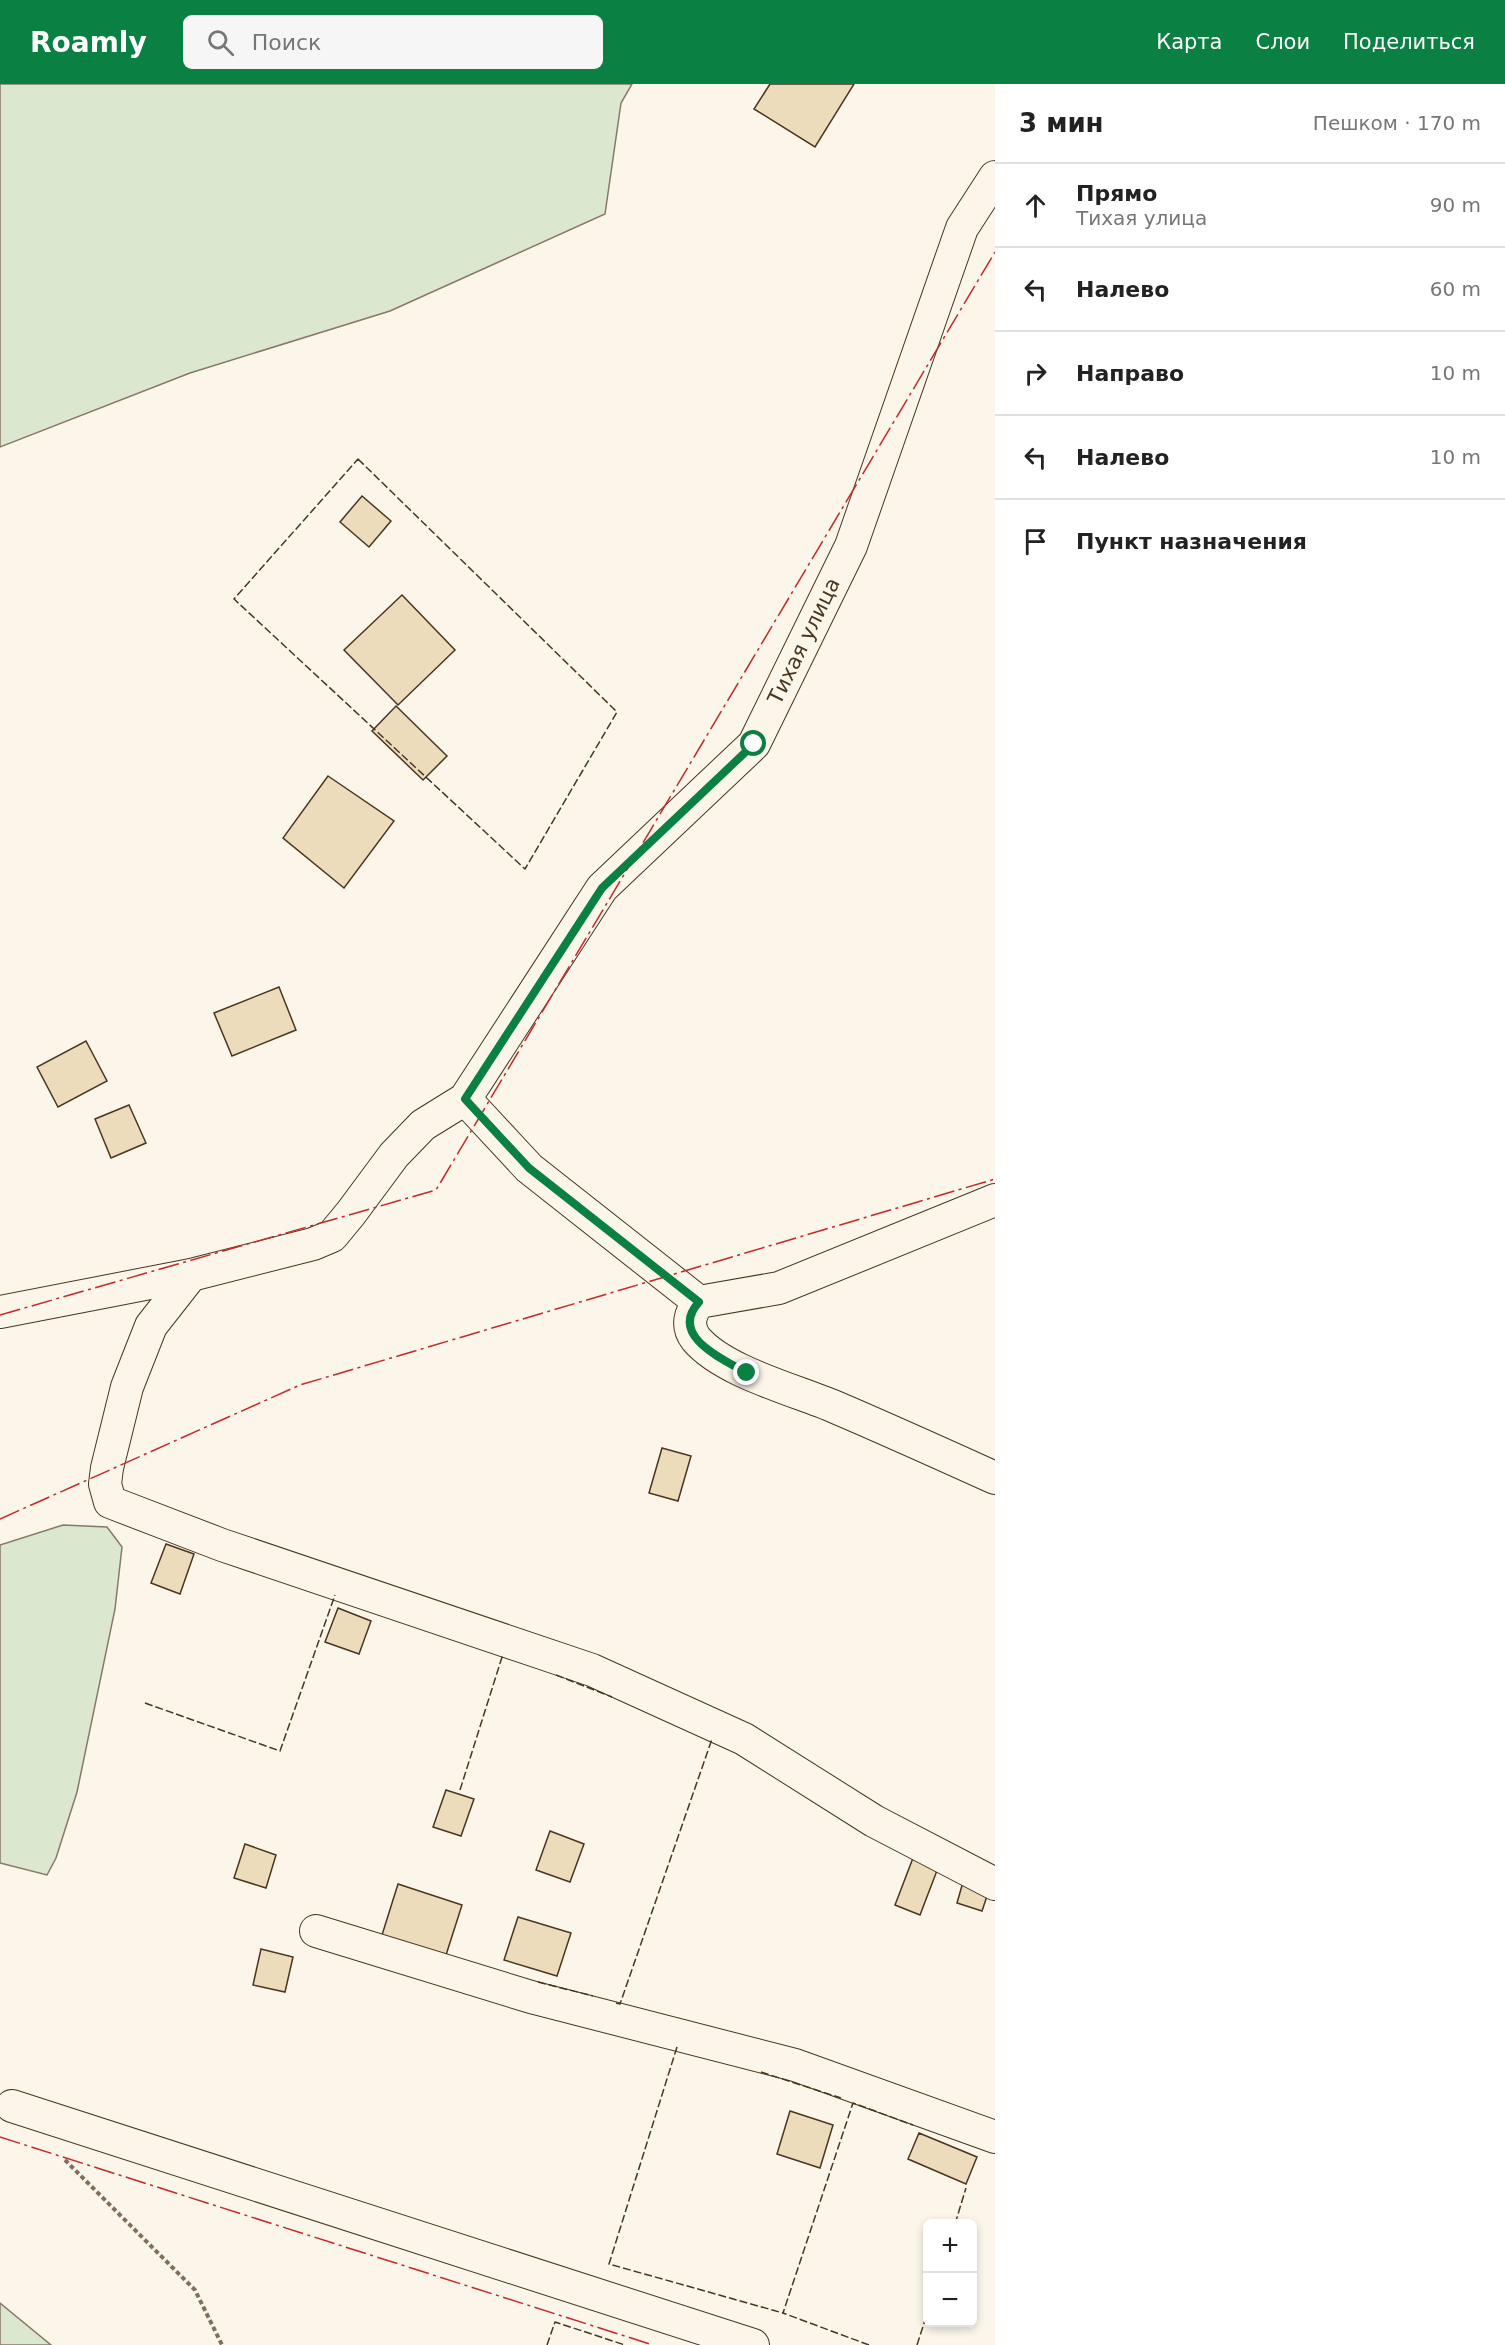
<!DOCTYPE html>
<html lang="ru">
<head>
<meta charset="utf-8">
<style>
	body { margin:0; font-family:"DejaVu Sans",sans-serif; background:#f6f6f6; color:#222 }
	.controls { position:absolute; right:18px; bottom:18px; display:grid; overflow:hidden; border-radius:9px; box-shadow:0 3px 9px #0003 }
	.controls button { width:54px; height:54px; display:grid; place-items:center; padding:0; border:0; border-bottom:2px solid #e0e0e0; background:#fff; color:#222; font:30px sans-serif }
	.stop { position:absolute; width:18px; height:18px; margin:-14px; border:4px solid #0b8043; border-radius:50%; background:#fff }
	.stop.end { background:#0b8043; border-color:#fff; box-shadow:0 2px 6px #0008 }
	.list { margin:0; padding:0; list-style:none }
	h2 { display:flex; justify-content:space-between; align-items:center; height:78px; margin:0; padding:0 24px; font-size:26px }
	h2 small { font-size:20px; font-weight:400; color:#767676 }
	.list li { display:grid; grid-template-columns:39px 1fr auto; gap:18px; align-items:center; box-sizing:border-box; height:84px; padding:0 24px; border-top:2px solid #e0e0e0 }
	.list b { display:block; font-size:22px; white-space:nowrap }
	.list p { margin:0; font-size:20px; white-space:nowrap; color:#767676 }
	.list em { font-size:20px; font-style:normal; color:#767676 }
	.icon { flex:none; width:33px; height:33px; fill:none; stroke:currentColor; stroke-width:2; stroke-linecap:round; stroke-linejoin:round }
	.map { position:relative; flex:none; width:995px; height:2261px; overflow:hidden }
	header { display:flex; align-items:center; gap:36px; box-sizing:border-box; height:84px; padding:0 30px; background:#0b8043; color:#fff }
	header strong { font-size:28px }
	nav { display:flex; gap:33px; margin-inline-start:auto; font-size:21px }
	.search { width:420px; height:54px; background:#f6f6f6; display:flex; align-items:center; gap:15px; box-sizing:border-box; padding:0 21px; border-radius:9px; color:#767676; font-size:22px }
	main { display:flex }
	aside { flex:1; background:#fff }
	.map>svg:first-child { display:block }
</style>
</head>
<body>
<header>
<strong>Roamly</strong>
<div class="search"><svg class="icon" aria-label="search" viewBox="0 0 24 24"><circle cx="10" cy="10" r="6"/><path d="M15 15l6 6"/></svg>Поиск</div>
<nav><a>Карта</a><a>Слои</a><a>Поделиться</a></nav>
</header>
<main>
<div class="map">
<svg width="995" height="2261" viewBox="0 0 995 2261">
	<rect width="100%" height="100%" fill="#fbf6e9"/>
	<path fill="#dce7d0" stroke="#887966" stroke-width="1.5" d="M 0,0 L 632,0 L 621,19 L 605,130 L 390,227 L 190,289 L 0,363 Z
		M 63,1441 L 107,1443 L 122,1463 L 115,1525 L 77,1708 L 56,1774 L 47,1791 L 0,1779 L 0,1461 Z
		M 0,2219 L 51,2261 L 0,2261 Z"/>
	<path fill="#ecdcbc" stroke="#4a3520" stroke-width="1.5" d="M 770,0 L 854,0 L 815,63 L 754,25 Z
		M 362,412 L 391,437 L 369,463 L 340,438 Z
		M 402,511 L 455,566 L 398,621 L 344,566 Z
		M 396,622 L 447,672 L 423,696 L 372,647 Z
		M 328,692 L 394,737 L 344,804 L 283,754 Z
		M 279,903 L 296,946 L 232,972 L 214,929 Z
		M 86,957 L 107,997 L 58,1023 L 37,983 Z
		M 129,1021 L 146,1059 L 111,1074 L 95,1035 Z
		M 662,1364 L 691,1372 L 678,1417 L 649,1409 Z
		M 166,1460 L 194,1470 L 180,1510 L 151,1499 Z
		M 338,1524 L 371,1537 L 359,1570 L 325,1558 Z
		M 446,1706 L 474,1715 L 461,1752 L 433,1743 Z
		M 550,1747 L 584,1760 L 570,1798 L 536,1786 Z
		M 245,1760 L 276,1771 L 266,1804 L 234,1794 Z
		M 913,1774 L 938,1784 L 920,1831 L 895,1821 Z
		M 963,1798 L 989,1806 L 982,1827 L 957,1819 Z
		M 398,1800 L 462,1821 L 446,1871 L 382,1851 Z
		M 518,1833 L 571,1849 L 557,1892 L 504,1876 Z
		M 261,1865 L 293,1873 L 285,1908 L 253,1901 Z
		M 790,2027 L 833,2041 L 820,2084 L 777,2070 Z
		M 919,2049 L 977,2073 L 966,2100 L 908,2075 Z"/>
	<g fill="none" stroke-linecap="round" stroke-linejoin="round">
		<g stroke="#4a3520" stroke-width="34">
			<path id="street" d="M 465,1015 L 529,1084 L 699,1218
				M 995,1116 L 779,1204 L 699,1218 C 690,1229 686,1242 696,1255 C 724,1288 795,1306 835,1323 C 889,1346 942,1370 995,1394
				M 191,1191 L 151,1242 L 127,1303 L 107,1384 L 105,1400 L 110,1418 L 222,1461 L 592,1586 L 744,1655 L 874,1737 L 995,1800
				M 0,1228 L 191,1191 L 313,1160 L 332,1152 L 351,1129 L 394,1071 L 423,1041 L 465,1015 L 602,804 L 754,660 L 851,462 L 962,144 L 995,93
				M 316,1847 L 531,1913 L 795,1981 L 995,2053
				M 12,2022 L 753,2261"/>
		</g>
		<path stroke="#7f6f5c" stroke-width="4" stroke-dasharray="4.5 3" stroke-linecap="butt" d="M 65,2076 L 195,2206 L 222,2261"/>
		<use href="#street" stroke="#fbf6e9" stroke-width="32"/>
		<path stroke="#4a3520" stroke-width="1.5" stroke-dasharray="8 3" stroke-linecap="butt" d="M 358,375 L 617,628 L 525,785 L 234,515 Z
			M 556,1591 L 612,1613
			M 145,1619 L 280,1667 L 335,1511
			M 460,1706 L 503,1570
			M 538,1898 L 593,1912
			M 616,1919 L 620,1920 L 712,1655
			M 677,1963 L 609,2180 L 783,2229
			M 761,1988 L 841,2014
			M 955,2140 L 966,2104
			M 547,2261 L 555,2238 L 625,2261
			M 869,2261 L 783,2229 L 853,2019 L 913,2041
			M 917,2261 L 928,2227"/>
		<path stroke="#c62828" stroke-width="1.5" stroke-dasharray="21 4.5 3 4.5" stroke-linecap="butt" d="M 0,1231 L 436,1106 L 995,168
			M 0,1435 L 300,1301 L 995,1095
			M 0,2053 L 653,2261"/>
	</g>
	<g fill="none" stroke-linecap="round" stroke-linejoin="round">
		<path stroke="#0b8043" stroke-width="8" d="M 747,1289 C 723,1275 668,1252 699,1218 L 529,1084 L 465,1015 L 602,804 L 754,660"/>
	</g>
	<g text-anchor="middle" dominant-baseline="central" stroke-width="4.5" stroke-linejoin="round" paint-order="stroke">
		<g font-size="21" fill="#4a3520" stroke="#fbf6e9">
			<text transform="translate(804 557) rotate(-64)">Тихая улица</text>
		</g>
	</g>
</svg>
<div class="controls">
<button>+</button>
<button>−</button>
</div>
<div class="stop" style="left:754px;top:660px"></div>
<div class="stop end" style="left:747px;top:1289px"></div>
</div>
<aside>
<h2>3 мин<small>Пешком · 170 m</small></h2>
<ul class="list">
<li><svg class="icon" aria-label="ahead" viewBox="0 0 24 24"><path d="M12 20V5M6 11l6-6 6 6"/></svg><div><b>Прямо</b><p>Тихая улица</p></div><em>90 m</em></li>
<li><svg class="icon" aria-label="left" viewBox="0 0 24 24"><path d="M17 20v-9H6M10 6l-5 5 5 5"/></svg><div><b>Налево</b></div><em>60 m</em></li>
<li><svg class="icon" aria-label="right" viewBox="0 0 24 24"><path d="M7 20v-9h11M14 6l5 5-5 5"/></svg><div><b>Направо</b></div><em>10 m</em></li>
<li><svg class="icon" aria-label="left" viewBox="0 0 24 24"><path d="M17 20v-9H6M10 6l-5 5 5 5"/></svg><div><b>Налево</b></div><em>10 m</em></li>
<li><svg class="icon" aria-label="arrive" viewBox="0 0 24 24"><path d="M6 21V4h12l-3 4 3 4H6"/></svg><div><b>Пункт назначения</b></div></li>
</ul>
</aside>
</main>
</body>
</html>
